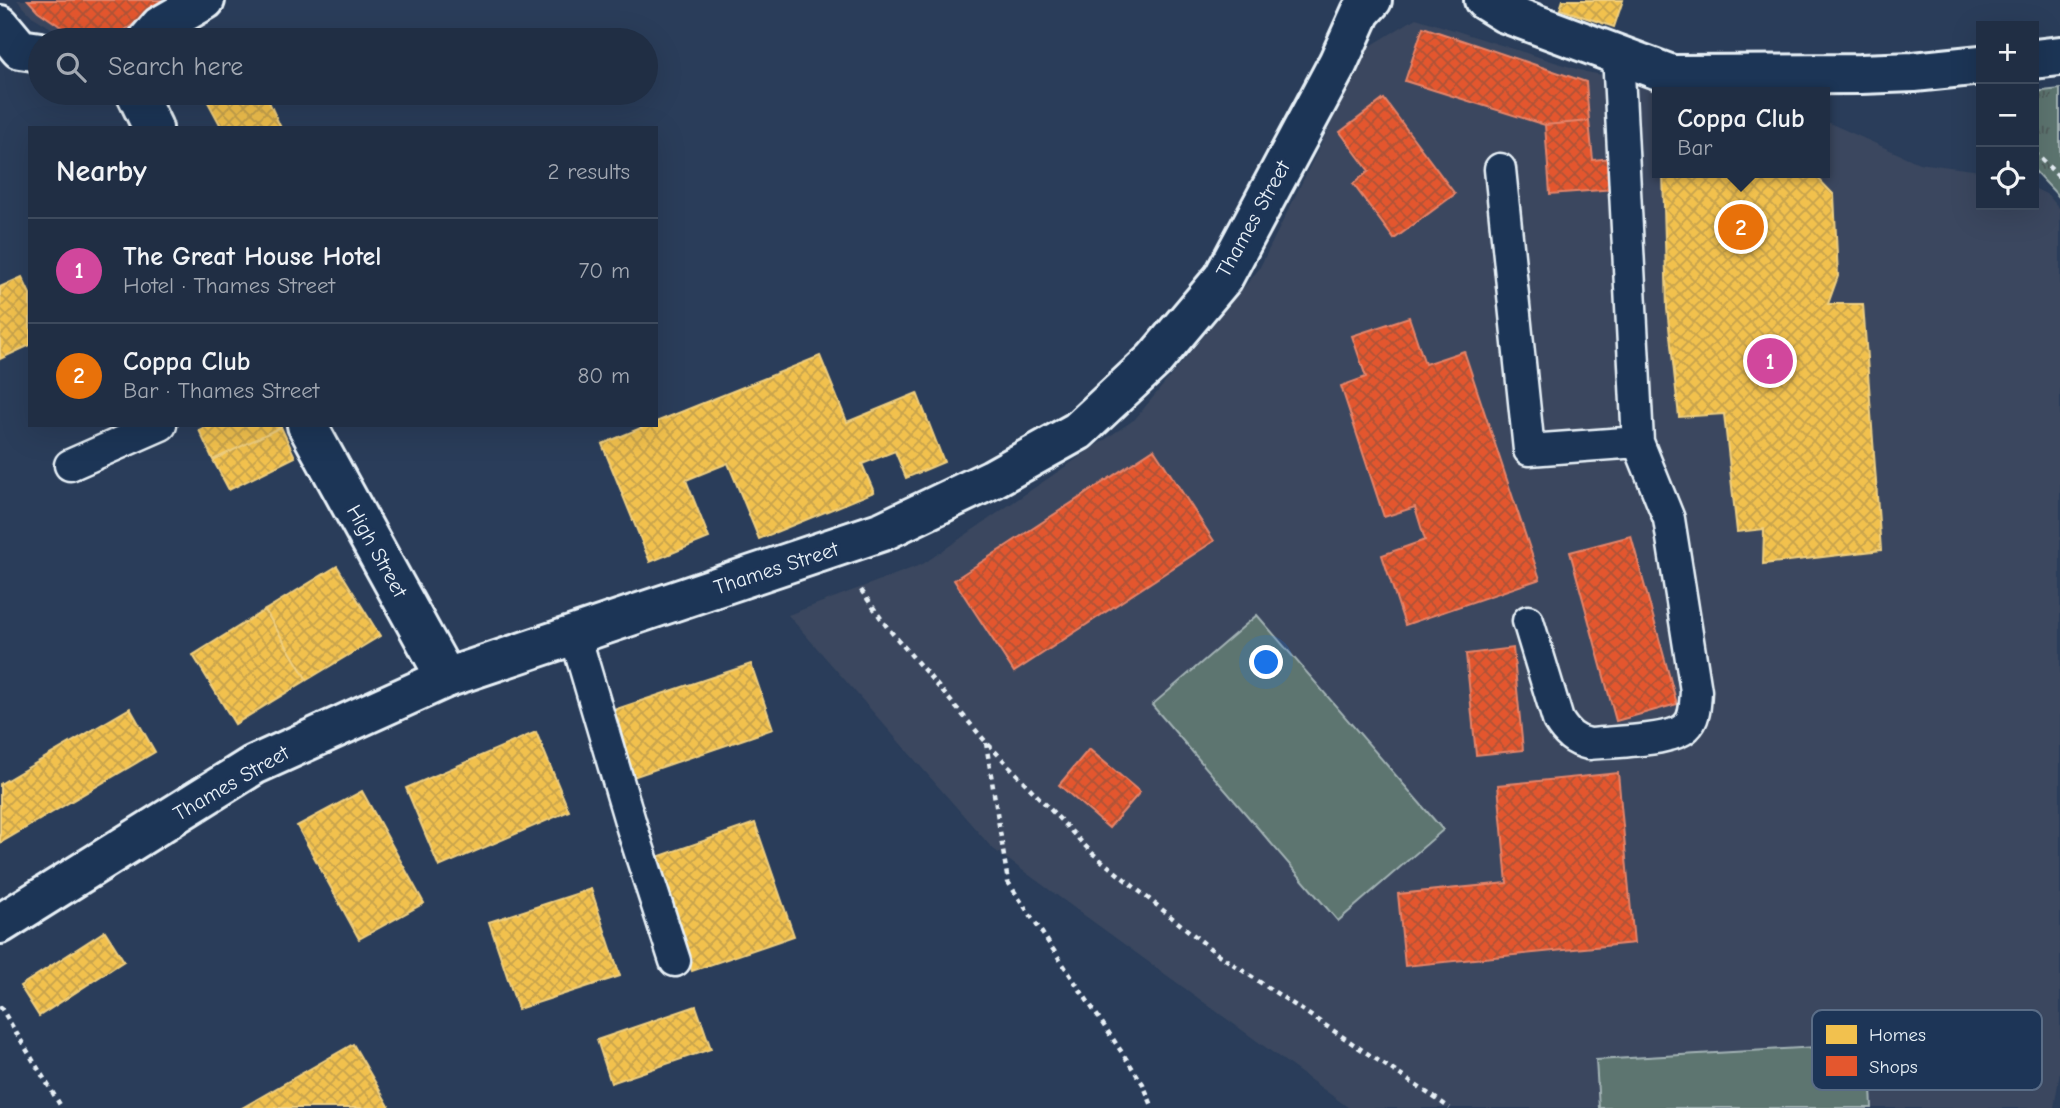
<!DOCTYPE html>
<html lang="en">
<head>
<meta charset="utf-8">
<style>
	body { margin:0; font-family:"Comic Neue",sans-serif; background:#2d3a4f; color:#f1f3f6 }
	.controls { position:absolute; right:21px; top:21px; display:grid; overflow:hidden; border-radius:0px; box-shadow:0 7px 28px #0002 }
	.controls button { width:63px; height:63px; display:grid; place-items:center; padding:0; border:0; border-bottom:2px solid #3d4a5d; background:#202e44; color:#f1f3f6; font:35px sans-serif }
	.you { position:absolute; left:1267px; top:663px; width:24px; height:24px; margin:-18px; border:5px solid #fff; border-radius:50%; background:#1a73e8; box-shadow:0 0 0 10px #1a73e833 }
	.badge { display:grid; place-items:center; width:46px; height:46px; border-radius:50%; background:#ffd166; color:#fff; font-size:23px; font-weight:700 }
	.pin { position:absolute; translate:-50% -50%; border:4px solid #fff; box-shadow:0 2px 7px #0006 }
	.popup { position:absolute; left:1652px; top:87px; width:178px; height:91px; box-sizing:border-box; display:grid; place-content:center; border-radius:0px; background:#202e44; filter:drop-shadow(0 2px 5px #0005); font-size:23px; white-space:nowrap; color:#a2a8b2 }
	.popup b { font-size:26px; color:#f1f3f6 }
	.popup::after { content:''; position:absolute; left:50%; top:100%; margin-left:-14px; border:14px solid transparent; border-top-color:#202e44 }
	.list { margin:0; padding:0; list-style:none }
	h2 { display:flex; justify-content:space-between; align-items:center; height:91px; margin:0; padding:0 28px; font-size:30px }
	h2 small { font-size:23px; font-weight:400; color:#a2a8b2 }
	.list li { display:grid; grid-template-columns:46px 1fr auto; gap:21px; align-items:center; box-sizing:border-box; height:105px; padding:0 28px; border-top:2px solid #3d4a5d }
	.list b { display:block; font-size:26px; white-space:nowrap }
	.list p { margin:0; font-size:23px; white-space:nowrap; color:#a2a8b2 }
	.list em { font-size:23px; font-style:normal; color:#a2a8b2 }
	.icon { flex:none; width:38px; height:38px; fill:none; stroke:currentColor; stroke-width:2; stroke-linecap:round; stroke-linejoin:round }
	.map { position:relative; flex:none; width:2060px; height:1108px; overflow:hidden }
	.search { position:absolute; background:#202e44; box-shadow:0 7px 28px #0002; left:28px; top:28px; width:630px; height:77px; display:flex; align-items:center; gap:18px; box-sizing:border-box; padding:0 24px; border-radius:38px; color:#a2a8b2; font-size:26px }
	.panel { position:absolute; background:#202e44; box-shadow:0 7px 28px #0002; left:28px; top:126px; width:630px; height:301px; border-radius:0px }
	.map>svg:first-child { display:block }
</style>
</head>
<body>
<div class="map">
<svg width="2060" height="1108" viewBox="0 0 2060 1108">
	<defs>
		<pattern id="grass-tufts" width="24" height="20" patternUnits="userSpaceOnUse" patternTransform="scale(1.75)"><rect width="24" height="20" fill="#5d7470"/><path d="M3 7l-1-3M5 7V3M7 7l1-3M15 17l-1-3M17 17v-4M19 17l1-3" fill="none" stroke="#505c5b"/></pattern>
		<pattern id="homes-cross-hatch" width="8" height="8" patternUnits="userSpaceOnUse" patternTransform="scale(1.75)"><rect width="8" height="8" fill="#f2c14e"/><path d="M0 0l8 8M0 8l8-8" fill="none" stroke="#c7a34d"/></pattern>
		<pattern id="shops-cross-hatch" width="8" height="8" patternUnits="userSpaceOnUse" patternTransform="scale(1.75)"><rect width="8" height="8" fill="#e4572e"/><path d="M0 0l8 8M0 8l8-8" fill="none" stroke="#ad5238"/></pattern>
	</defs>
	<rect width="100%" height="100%" fill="#2a3d5a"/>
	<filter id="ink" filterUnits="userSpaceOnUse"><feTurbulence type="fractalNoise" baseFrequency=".0143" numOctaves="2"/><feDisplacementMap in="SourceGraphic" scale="14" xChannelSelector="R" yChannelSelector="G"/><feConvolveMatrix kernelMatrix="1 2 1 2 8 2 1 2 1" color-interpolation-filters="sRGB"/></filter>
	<g filter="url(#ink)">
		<path fill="#3a475e" d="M 17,0 L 189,0 L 121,40 L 70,40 L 32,16 Z
			M 1416,18 L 1586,72 L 1699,92 L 1657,92 L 1657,173 L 1825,173 L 1825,121 L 1919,163 L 1981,171 L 1981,205 L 2034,205 L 2034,188 L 2048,195 L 2060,209 L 2060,1072 L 2054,1108 L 1349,1108 L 992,848 L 788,615 L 923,564 L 1135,419 L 1259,269 L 1369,47 Z"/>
		<path fill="url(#grass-tufts)" stroke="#a2b2b4" stroke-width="2" d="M 2060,89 L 2060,198 L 2034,170 L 2034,92 Z"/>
		<path fill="#5d7470" stroke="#a2b2b4" stroke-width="2" d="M 1257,615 L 1443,830 L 1338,921 L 1152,705 Z
			M 1869,1044 L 1872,1108 L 1599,1108 L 1596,1060 Z"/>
		<path fill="url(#homes-cross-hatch)" stroke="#efcf81" stroke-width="2" d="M 1563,0 L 1623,0 L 1614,27 L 1560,9 Z
			M 203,93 L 265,93 L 281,128 L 222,128 Z
			M 1663,173 L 1813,173 L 1834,195 L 1838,276 L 1828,304 L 1863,304 L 1881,550 L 1763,564 L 1764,529 L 1737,532 L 1724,414 L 1679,417 L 1667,309 Z
			M 22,277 L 30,294 L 30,345 L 0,359 L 0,287 Z
			M 820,356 L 847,422 L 917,393 L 944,462 L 906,478 L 895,451 L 862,464 L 874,492 L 759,539 L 728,463 L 686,480 L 709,538 L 650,562 L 602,444 L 648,425 L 656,425 L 656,422 Z
			M 209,425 L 280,425 L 281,427 L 213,460 L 199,430 Z
			M 281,427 L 295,457 L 229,490 L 213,460 Z
			M 337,566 L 380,636 L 307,680 L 265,610 Z
			M 265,610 L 307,680 L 235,724 L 193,655 Z
			M 751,664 L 773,729 L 633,777 L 611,711 Z
			M 130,708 L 155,752 L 0,843 L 0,784 Z
			M 536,732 L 569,811 L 439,867 L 406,788 Z
			M 362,791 L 424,903 L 359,939 L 297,826 Z
			M 755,823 L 794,936 L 692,971 L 654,858 Z
			M 591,889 L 620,976 L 518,1009 L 489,922 Z
			M 105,931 L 124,961 L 39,1016 L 20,986 Z
			M 696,1006 L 711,1049 L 611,1083 L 597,1040 Z
			M 353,1044 L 390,1108 L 242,1108 Z"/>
		<path fill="url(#shops-cross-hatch)" stroke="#e5856b" stroke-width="2" d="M 28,0 L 173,0 L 118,34 L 89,40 L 80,40 L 38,11 Z
			M 1423,27 L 1586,82 L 1589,121 L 1545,125 L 1405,81 Z
			M 1384,99 L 1455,194 L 1394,239 L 1353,184 L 1369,171 L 1340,132 Z
			M 1589,121 L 1593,160 L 1611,158 L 1614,189 L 1550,194 L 1545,125 Z
			M 1409,317 L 1425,364 L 1464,351 L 1540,579 L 1405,625 L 1382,555 L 1425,540 L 1415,507 L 1384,517 L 1341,386 L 1366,377 L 1352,336 Z
			M 1154,449 L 1214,541 L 1014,672 L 954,580 Z
			M 1631,536 L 1677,704 L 1616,721 L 1570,552 Z
			M 1513,648 L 1523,750 L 1476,755 L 1466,654 Z
			M 1089,749 L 1140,792 L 1109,828 L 1059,785 Z
			M 1618,773 L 1634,943 L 1405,966 L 1398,894 L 1507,883 L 1498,785 Z"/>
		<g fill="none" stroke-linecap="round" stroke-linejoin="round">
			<g stroke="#e8f1f8" stroke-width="35">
				<path id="service" d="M 1500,169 L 1529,450 L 1638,442 L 1618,54
					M 70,465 L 161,425
					M 1528,621 L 1558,720 C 1566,733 1574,741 1589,744 C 1610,742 1673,741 1686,727 C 1696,718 1695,703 1696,691 L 1669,519 L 1638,442
					M 575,635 L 632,828 L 675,961"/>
			</g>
			<g stroke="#e8f1f8" stroke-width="44">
				<path id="minor" d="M 0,25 L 20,49 L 40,52
					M 148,40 L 160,26 L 205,0
					M 136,93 L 153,128
					M 307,425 L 446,678"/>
			</g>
			<g stroke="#e8f1f8" stroke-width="44">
				<path id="secondary" d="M 1484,0 L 1505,13 L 1672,75 L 1860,74 L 1914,72 L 1981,65
					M 2034,59 L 2060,56
					M 0,924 L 254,765 L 446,678 L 883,531 L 992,479 L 1078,431 L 1154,360 L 1223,278 L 1338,63 L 1361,12 L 1372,0"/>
			</g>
			<path stroke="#e8f1f8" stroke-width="4.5" stroke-dasharray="5 5" stroke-linecap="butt" d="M 2034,152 L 2060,178
				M 861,590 L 887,627 L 986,742 L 1092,853 L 1216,953 L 1450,1108
				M 986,743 L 1008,882 L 1143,1084 L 1153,1108
				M 0,1006 L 62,1108"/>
			<use href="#service" stroke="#1d3557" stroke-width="30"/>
			<use href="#minor" stroke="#1d3557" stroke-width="38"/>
			<use href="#secondary" stroke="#1d3557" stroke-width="38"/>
		</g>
	</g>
	<g text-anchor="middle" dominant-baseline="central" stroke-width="7" stroke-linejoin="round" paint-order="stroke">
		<g font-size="21" fill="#e8f1f8" stroke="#1d3557">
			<text transform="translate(1253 219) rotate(-61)">Thames Street</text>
			<text transform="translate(377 551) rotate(61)">High Street</text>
			<text transform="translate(776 568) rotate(-18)">Thames Street</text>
			<text transform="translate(231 783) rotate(-30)">Thames Street</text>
		</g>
	</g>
	<rect x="1812" y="1010" width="230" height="80" rx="10" fill="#1d3557" stroke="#5a6d87" stroke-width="2"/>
	<rect x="1826" y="1025" width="31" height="19" fill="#f2c14e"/>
	<rect x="1826" y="1056" width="31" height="20" fill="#e4572e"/>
	<g font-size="19" fill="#e8f1f8">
		<text x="1869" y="1041">Homes</text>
		<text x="1869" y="1073">Shops</text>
	</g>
</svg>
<div class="controls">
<button>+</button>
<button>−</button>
<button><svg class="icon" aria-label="locate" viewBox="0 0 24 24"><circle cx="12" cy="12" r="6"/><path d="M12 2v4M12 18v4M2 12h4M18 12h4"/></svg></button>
</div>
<div class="you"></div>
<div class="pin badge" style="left:1770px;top:361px;background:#d1479c">1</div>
<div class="pin badge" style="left:1741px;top:227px;background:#e8710a">2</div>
<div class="popup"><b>Coppa Club</b>Bar</div>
<div class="search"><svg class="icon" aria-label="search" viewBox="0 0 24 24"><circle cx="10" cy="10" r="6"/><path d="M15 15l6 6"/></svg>Search here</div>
<section class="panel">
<h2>Nearby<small>2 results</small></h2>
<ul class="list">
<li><span class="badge" style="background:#d1479c">1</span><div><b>The Great House Hotel</b><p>Hotel · Thames Street</p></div><em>70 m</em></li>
<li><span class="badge" style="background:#e8710a">2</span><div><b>Coppa Club</b><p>Bar · Thames Street</p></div><em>80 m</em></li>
</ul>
</section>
</div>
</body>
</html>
